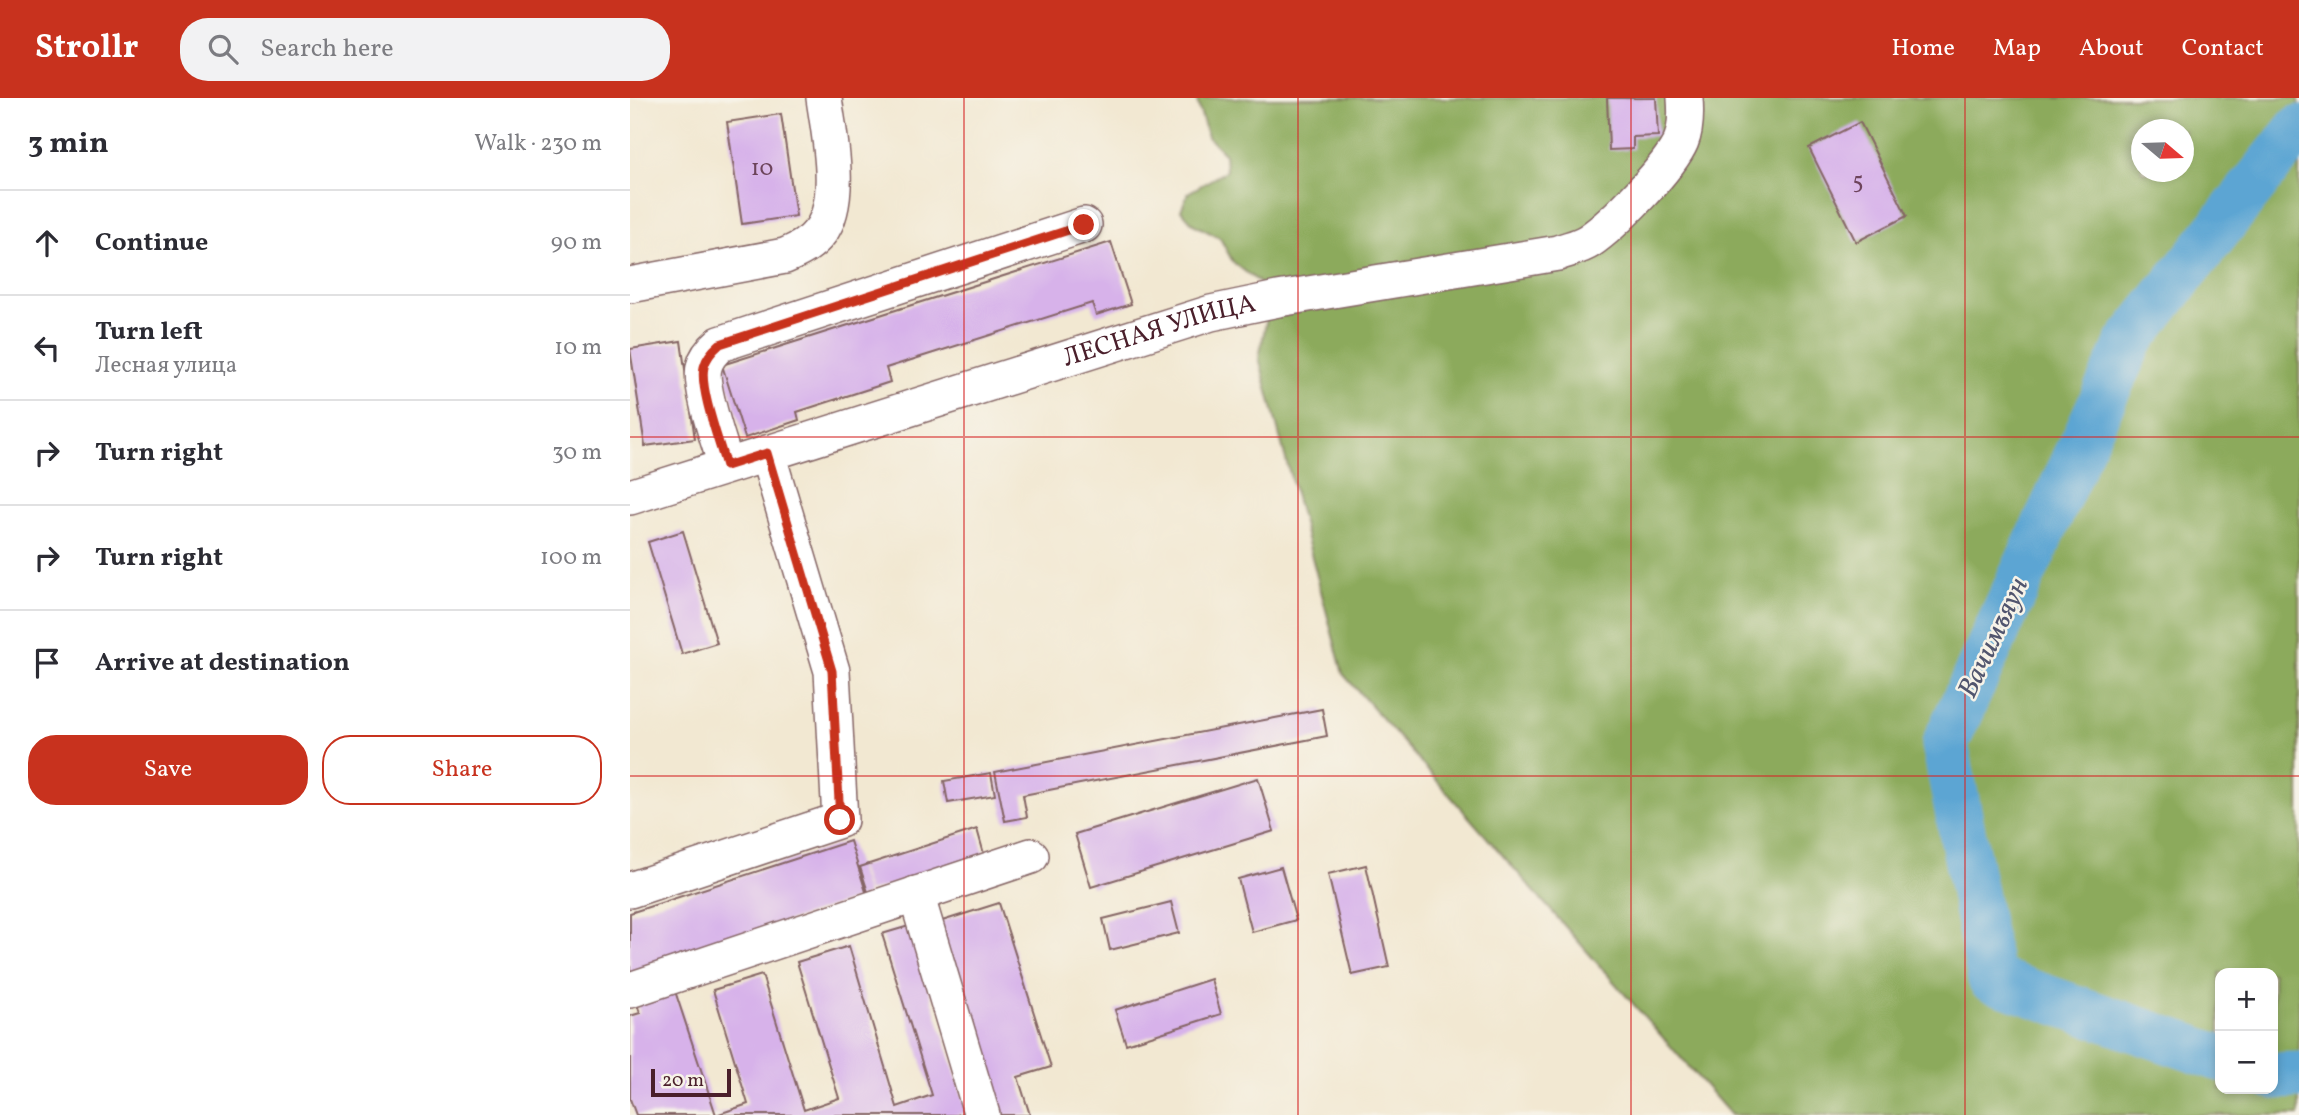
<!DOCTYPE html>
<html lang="en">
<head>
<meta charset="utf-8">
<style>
	body { margin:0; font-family:Vollkorn,serif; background:#f2f2f3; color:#2b2b33 }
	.controls { position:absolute; right:21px; bottom:21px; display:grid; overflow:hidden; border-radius:14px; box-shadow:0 4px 10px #0003 }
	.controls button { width:63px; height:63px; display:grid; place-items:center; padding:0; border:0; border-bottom:2px solid #e1e1e2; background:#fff; color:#2b2b33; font:35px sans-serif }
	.compass { position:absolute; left:1501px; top:21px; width:63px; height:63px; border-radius:50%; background:#fff; box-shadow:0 4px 10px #0003; rotate:109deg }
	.scale { position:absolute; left:21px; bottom:18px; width:80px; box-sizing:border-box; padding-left:7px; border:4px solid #4a1f2b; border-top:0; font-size:19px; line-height:24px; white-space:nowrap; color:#4a1f2b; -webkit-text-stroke:5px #f7f3e8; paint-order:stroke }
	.stop { position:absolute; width:21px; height:21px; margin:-16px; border:5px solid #c8321e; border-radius:50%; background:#fff }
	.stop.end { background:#c8321e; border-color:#fff; box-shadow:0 2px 7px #0008 }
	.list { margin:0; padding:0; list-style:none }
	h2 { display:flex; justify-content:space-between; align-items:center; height:91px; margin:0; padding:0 28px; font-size:30px }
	h2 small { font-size:23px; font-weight:400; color:#7c7c81 }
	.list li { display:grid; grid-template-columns:46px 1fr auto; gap:21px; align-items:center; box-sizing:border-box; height:105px; padding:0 28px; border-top:2px solid #e1e1e2 }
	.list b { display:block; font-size:26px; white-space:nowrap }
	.list p { margin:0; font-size:23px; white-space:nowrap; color:#7c7c81 }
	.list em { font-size:23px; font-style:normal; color:#7c7c81 }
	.actions { display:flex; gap:14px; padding:21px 28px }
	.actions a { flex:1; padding:16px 0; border:2px solid #c8321e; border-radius:28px; text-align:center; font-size:24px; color:#c8321e }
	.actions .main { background:#c8321e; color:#fff }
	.icon { flex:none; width:38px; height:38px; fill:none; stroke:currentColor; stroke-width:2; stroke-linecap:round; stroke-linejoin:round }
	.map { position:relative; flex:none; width:1669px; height:1017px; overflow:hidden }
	header { display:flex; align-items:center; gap:42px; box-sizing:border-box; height:98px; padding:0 35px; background:#c8321e; color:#fff }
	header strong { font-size:33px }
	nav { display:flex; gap:38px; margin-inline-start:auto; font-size:24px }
	.search { width:490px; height:63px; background:#f2f2f3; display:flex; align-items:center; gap:18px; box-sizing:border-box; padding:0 24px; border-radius:28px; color:#7c7c81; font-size:26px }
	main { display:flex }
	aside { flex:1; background:#fff }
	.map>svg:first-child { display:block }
</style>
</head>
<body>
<header>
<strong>Strollr</strong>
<div class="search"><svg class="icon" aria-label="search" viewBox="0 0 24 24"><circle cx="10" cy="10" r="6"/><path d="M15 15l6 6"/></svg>Search here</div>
<nav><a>Home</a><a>Map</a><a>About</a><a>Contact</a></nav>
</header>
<main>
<aside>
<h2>3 min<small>Walk · 230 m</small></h2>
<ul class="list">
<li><svg class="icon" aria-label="ahead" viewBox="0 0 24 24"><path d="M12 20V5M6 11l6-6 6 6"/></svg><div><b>Continue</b></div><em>90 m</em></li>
<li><svg class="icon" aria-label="left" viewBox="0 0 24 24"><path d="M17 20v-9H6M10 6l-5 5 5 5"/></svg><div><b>Turn left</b><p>Лесная улица</p></div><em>10 m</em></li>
<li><svg class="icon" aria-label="right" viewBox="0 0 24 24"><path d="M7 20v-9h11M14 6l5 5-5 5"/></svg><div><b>Turn right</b></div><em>30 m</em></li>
<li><svg class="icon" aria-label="right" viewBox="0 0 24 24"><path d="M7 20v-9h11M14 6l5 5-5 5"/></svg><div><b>Turn right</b></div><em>100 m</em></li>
<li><svg class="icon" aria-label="arrive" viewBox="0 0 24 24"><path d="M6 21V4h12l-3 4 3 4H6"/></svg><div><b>Arrive at destination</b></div></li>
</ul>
<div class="actions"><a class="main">Save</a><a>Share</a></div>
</aside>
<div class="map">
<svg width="1669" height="1017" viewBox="0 0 1669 1017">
	<rect width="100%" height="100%" fill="#f7f3e8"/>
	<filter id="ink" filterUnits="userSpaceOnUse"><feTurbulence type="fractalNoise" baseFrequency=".0143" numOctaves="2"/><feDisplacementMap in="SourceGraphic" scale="14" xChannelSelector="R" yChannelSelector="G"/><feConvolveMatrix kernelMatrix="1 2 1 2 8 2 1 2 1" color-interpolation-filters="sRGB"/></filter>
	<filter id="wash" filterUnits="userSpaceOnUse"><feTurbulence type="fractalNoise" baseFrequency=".00686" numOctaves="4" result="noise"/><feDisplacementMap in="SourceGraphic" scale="28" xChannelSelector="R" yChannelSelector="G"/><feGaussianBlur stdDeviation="1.57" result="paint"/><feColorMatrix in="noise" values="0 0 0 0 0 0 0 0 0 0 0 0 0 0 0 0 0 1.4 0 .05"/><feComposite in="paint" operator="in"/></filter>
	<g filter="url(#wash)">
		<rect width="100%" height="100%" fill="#f2e8d2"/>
		<path fill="#8caa5c" stroke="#6b6444" stroke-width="2" fill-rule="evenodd" d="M 566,0 L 1669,0 L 1669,1017 L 1101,1017 L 713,576 L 629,260 L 638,214 L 630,185 L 603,164 L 590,140 L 563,126 L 551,112 L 558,95 L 596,73 L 595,56 L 578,39 ZM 1512,32 L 1554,32 L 1554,74 L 1512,74 ZM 1590,875 L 1643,875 L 1643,991 L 1590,991 Z"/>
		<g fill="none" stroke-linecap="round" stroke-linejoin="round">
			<path stroke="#5ca5d3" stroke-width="47" d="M 1590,960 L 1361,881 L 1315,646 L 1499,244 L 1669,30
				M 1643,978 L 1669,977"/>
		</g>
		<g id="blocks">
			<path fill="#d7b2ea" d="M 977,0 L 1026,0 L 1028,38 L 1003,39 L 1003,51 L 979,52 Z
				M 151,16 L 166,118 L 112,126 L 97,24 Z
				M 1230,24 L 1277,118 L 1226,144 L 1179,50 Z
				M 481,144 L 501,206 L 466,217 L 462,205 L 256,270 L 260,284 L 167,314 L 169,322 L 115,340 L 92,267 Z
				M 51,243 L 65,341 L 15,348 L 0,251 Z
				M 53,433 L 87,545 L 52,556 L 18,444 Z
				M 692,611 L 697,638 L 393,697 L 397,719 L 375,723 L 365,674 Z
				M 361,675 L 365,697 L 318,705 L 314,683 Z
				M 628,680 L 644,733 L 461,789 L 445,736 Z
				M 347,731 L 354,756 L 238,794 L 230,769 Z
				M 220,743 L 237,797 L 0,875 L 0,815 Z
				M 736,767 L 759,869 L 722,877 L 698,776 Z
				M 651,769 L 666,822 L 622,834 L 608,781 Z
				M 541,804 L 549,835 L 480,852 L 473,821 Z
				M 369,805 L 421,969 L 388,979 L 400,1017 L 368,1017 L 306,825 Z
				M 279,828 L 337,1014 L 327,1017 L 86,1017 L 118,1006 L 83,892 L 132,877 L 174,1012 L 209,1000 L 167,864 L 219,848 L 267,1009 L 302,997 L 252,836 Z
				M 581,881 L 591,916 L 496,946 L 485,912 Z
				M 45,893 L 86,1017 L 6,1017 L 0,1001 L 0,918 L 10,915 L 7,906 Z"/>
		</g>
	</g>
	<g filter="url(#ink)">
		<use href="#blocks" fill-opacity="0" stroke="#856565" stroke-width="2"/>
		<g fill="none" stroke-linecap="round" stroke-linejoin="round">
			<g stroke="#856565" stroke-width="38">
				<g id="minor">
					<path d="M 0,187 L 155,158 C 169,152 181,146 190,134 C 214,103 199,36 194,0"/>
					<path d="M 96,368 C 90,346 69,290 74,269 C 76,260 83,252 90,246 L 454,127"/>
					<path id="s1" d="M 0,399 L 581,215 L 648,201 L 928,155 C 938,151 950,149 959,143 C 983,127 1040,69 1051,43 C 1056,31 1056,13 1055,0"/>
					<path d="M 0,792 L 210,722 L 202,573 L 137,355"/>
					<path d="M 286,796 L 352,1017"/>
					<path d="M 0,892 L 401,758"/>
				</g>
			</g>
			<use href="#minor" stroke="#fff" stroke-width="35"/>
		</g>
	</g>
	<g fill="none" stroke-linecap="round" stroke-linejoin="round" filter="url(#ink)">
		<path stroke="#c8321e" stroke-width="9" d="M 210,722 L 202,573 L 137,355 L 96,368 C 90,346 69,290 74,269 C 76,260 83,252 90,246 L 454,127"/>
	</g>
	<path fill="none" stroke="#d62828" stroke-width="2" stroke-opacity="0.55" d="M 334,0 L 334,1017M 668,0 L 668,1017M 1001,0 L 1001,1017M 1335,0 L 1335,1017M 0,339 L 1669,339M 0,678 L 1669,678"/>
	<g text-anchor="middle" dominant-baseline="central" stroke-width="5" stroke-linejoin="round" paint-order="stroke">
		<g font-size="23" fill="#6d445b">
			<text x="132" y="71">10</text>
			<text x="1228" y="84">5</text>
		</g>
		<g font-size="26" fill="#4a1f2b" stroke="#f7f3e8">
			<text stroke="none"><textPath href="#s1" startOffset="555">ЛЕСНАЯ УЛИЦА</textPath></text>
		</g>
		<g font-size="28" font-style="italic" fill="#51556e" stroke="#f7f3e8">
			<text transform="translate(1364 540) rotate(-65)">Вачимъяун</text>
		</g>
	</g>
</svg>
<div class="controls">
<button>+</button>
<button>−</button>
</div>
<svg class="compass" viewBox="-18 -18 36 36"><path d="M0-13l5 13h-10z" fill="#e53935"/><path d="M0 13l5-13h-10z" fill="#7c7c81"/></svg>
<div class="scale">20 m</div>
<div class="stop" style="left:210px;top:722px"></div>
<div class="stop end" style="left:454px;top:127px"></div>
</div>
</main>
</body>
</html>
